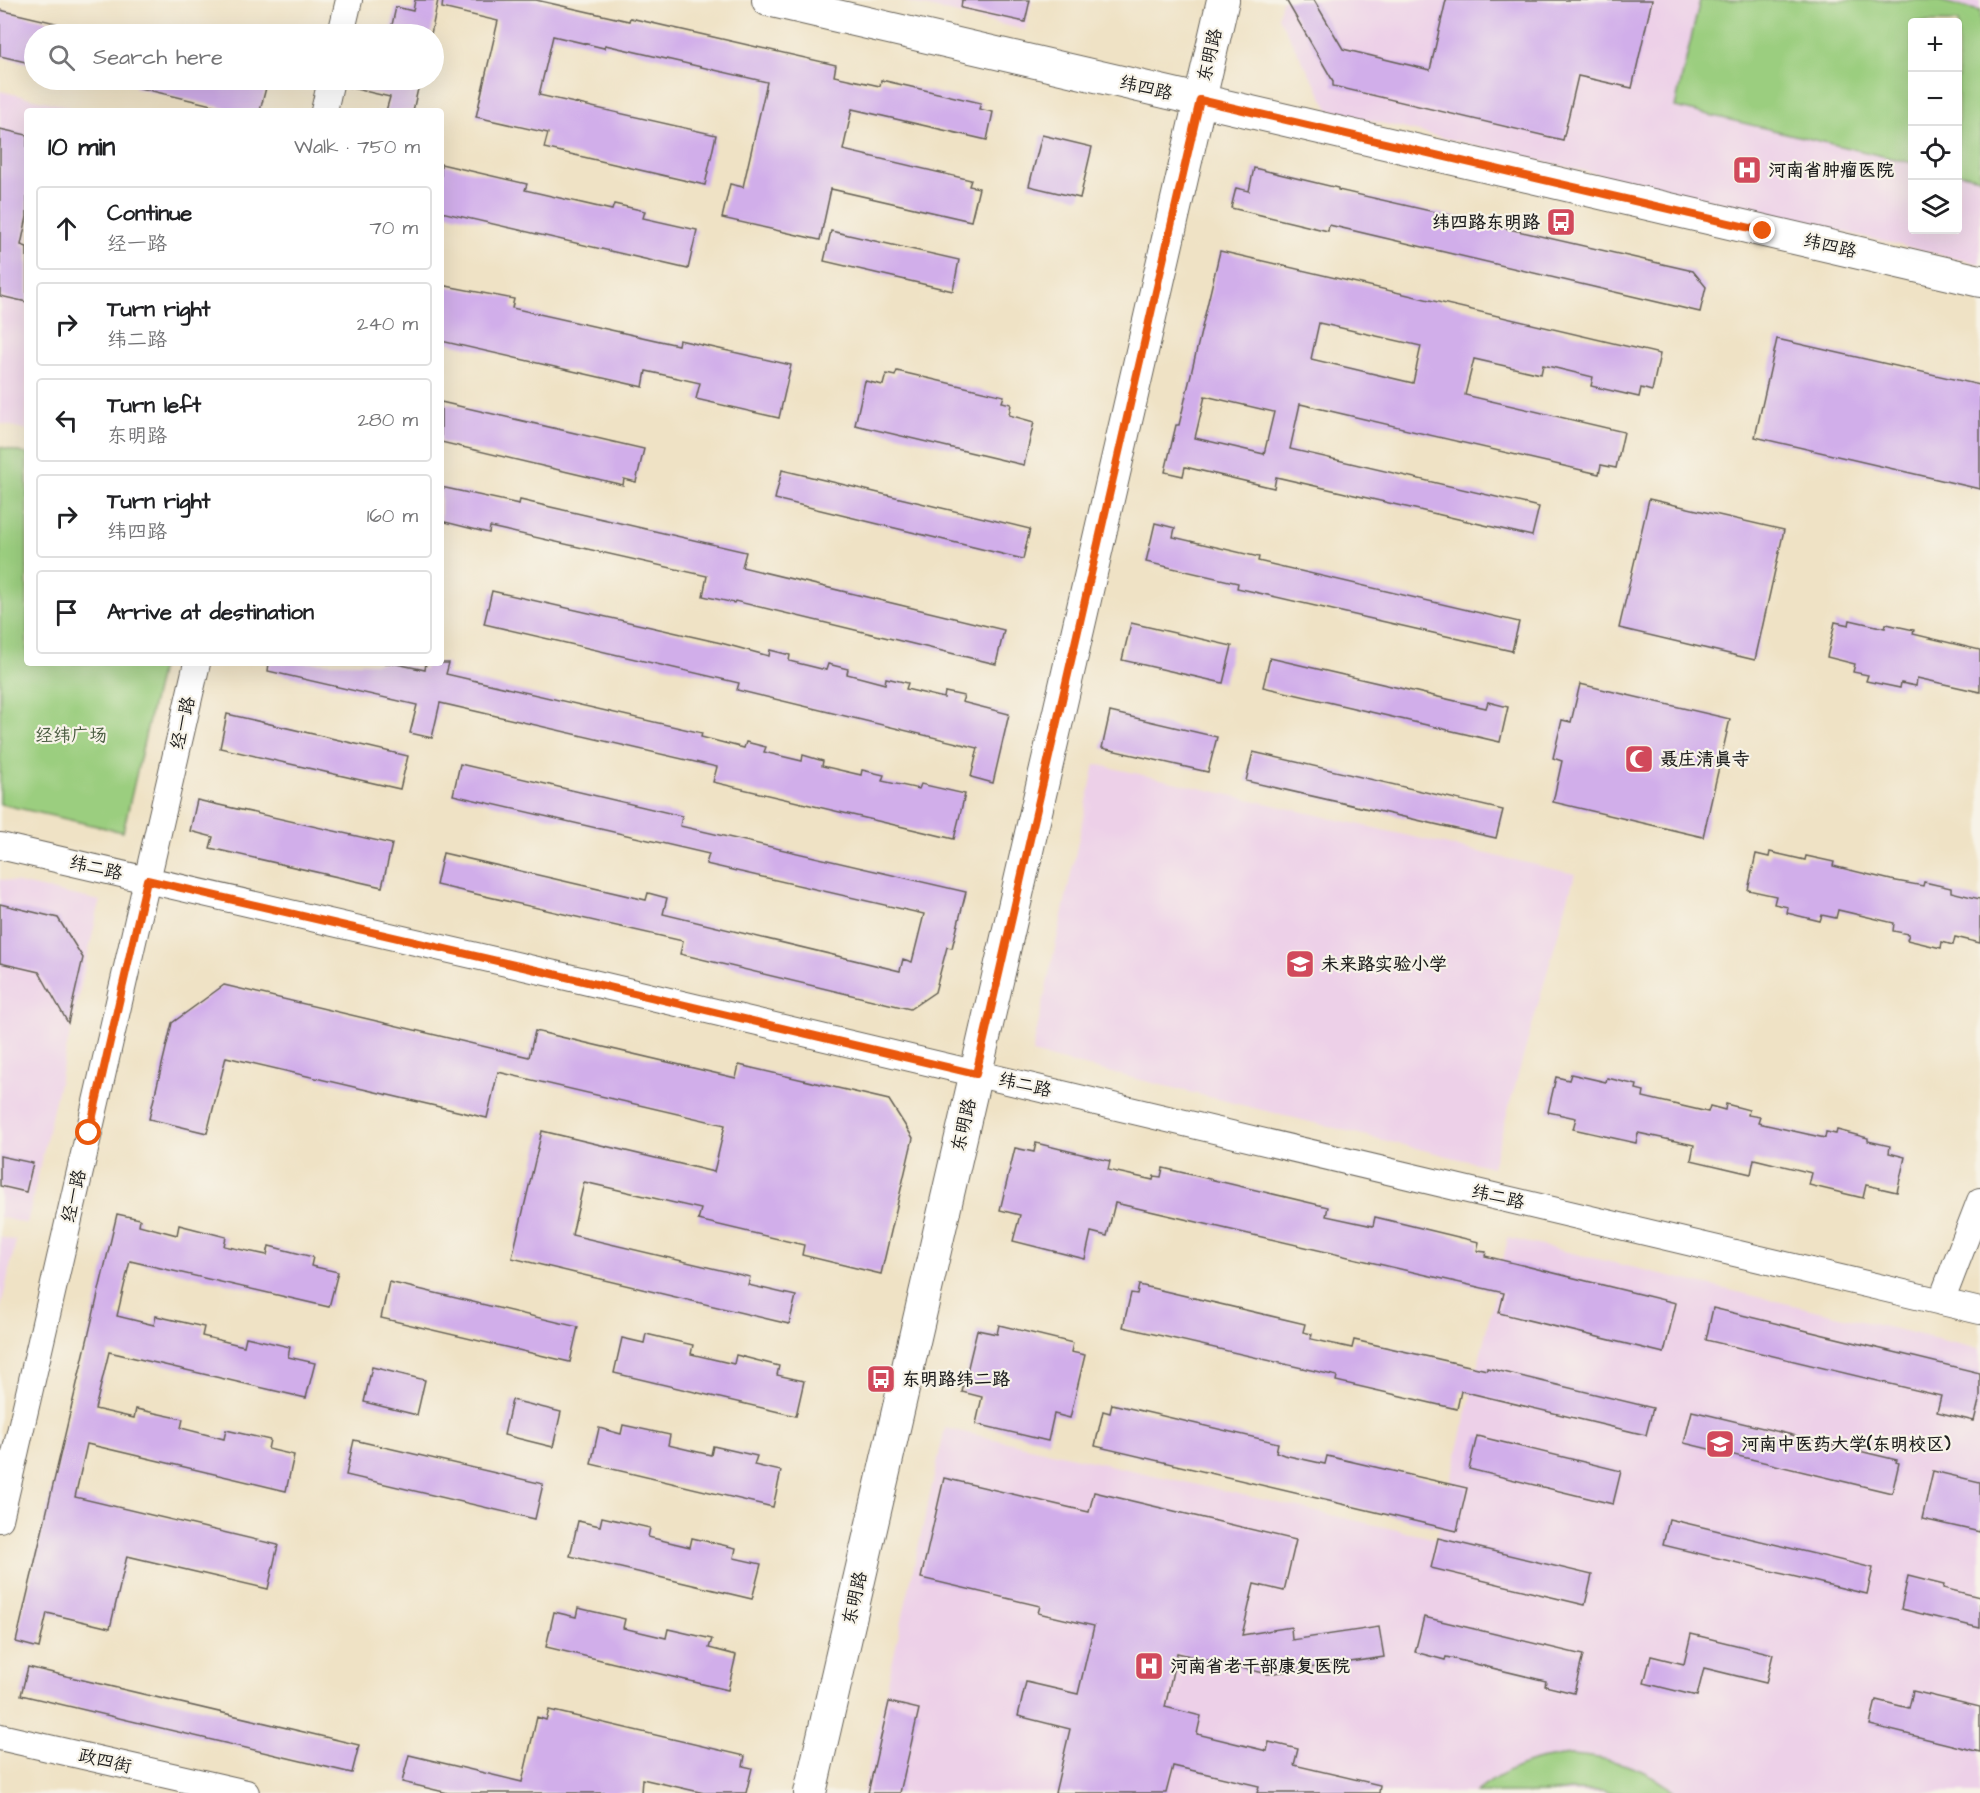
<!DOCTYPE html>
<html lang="en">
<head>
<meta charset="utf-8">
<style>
	body { margin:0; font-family:"Architects Daughter","LXGW WenKai TC",sans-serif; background:#f2f2f2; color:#202124 }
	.controls { position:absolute; right:18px; top:18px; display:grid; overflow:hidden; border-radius:6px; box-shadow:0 6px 24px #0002 }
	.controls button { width:54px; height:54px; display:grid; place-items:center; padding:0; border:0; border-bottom:2px solid #e0e0e0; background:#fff; color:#202124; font:30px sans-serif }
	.stop { position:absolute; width:18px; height:18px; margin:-14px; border:4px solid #ea580c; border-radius:50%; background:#fff }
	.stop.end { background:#ea580c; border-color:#fff; box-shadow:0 2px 6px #0008 }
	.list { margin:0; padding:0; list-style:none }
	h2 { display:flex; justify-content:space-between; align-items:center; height:78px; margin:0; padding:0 24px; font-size:26px }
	h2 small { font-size:20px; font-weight:400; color:#757577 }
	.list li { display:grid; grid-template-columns:39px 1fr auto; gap:18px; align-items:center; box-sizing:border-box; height:84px; margin:0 12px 12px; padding:0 12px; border:2px solid #e0e0e0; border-radius:6px }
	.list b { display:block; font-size:22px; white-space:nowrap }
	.list p { margin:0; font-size:20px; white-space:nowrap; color:#757577 }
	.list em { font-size:20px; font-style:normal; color:#757577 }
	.icon { flex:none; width:33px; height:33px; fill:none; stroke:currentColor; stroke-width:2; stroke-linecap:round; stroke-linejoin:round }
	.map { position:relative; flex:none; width:1980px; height:1793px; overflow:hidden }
	.search { position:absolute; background:#fff; box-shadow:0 6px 24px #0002; left:24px; top:24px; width:420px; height:66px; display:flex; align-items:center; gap:15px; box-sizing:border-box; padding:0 21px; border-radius:33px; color:#757577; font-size:22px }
	.panel { position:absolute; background:#fff; box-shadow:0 6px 24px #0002; left:24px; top:108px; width:420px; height:558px; border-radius:6px }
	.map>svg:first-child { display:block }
</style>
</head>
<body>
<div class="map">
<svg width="1980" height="1793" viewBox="0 0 1980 1793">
	<rect width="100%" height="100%" fill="#f7f3e8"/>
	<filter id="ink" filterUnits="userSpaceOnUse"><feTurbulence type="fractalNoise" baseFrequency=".0167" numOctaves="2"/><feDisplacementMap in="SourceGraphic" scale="12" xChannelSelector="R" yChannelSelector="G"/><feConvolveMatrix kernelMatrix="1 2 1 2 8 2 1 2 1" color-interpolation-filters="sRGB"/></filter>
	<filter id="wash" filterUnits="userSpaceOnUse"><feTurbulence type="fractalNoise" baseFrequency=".008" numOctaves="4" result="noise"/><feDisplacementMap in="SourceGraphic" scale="24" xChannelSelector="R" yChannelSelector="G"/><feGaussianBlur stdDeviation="1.35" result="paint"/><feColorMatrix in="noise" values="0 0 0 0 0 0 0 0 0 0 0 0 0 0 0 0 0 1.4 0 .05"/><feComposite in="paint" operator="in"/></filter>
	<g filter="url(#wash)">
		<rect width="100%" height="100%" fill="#efe2c5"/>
		<path fill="#edd0e8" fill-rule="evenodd" d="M 899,0 L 1032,0 L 1025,30 Z
			M 1282,0 L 1980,0 L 1980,264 L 1330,111 L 1278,17 ZM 1912,22 L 1958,22 L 1958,230 L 1912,230 Z
			M 0,91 L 87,111 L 27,111 L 27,430 L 0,423 Z
			M 1095,764 L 1575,874 L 1492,1167 L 1032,1053 Z
			M 0,879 L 100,901 L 27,1224 L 0,1217 Z
			M 0,1237 L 16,1241 L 0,1311 Z
			M 1508,1238 L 1980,1349 L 1980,1793 L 863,1793 L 945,1428 L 1437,1539 Z"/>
		<path fill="#9bce7f" stroke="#5c754e" stroke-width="1.5" d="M 1700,0 L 1935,0 L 1980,11 L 1980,178 L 1958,173 L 1958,22 L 1912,22 L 1912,163 L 1675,107 Z
			M 0,447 L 27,454 L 27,663 L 162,663 L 123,832 L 0,804 Z
			M 1571,1755 C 1608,1758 1647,1766 1675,1793 L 1608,1793 L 1604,1791 L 1570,1790 L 1547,1793 L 1475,1793 C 1506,1768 1532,1759 1571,1755 Z"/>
		<g id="blocks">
			<path fill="#d1aeea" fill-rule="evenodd" d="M 415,0 L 438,0 L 431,34 L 390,34 L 396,7 L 413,11 Z
				M 443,0 L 536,0 L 629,21 L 630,18 L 836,65 L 834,76 L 880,86 L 881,80 L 981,103 L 979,109 L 993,112 L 987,140 L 852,109 L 843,150 L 971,180 L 969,186 L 979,188 L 971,221 L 831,189 L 820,240 L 722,218 L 730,184 L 743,187 L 767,82 L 605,45 L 604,48 L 553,36 L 539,95 L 716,135 L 705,185 L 544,148 L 548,133 L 476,117 L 498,21 L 442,8 Z
				M 962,0 L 1030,0 L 1025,22 L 961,8 Z
				M 1286,0 L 1314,0 L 1343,49 L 1430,70 L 1446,0 L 1652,0 L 1632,88 L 1578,76 L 1563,140 L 1333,86 L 1333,81 Z
				M 0,10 L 73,27 L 73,34 L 34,34 L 34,64 L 0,56 Z
				M 136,80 L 268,80 L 260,111 L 237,111 L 135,87 Z
				M 348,80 L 420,80 L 413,111 L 386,111 L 390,97 L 347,87 Z
				M 0,129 L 27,135 L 27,217 L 21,245 L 27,247 L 27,302 L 0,296 Z
				M 1042,135 L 1092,147 L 1080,198 L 1029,186 Z
				M 441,164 L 527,184 L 525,190 L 612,210 L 614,204 L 645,211 L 643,218 L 697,230 L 688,269 L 441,212 Z
				M 1254,168 L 1338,188 L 1338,190 L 1693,271 L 1706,287 L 1700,312 L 1329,225 L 1328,231 L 1231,208 L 1236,188 L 1249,191 Z
				M 831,231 L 959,260 L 953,291 L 824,261 Z
				M 1220,251 L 1660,354 L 1652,391 L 1641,388 L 1639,397 L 1591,386 L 1593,377 L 1543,365 L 1541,374 L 1474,359 L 1465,395 L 1624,432 L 1616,468 L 1601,465 L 1599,474 L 1403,429 L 1403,428 L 1300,404 L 1290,449 L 1539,507 L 1532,536 L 1276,477 L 1274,488 L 1185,467 L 1183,476 L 1165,472 L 1176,425 L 1179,425 ZM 1319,323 L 1421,346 L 1413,383 L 1311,359 ZM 1205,396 L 1274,412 L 1264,454 L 1195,438 Z
				M 441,285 L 514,299 L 512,308 L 678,345 L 679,340 L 791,365 L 779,418 L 696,399 L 700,383 L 646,371 L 643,387 L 441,341 Z
				M 1777,339 L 1980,385 L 1980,489 L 1755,437 Z
				M 897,371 L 1004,396 L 1002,402 L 1011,404 L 1009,415 L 1034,422 L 1024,465 L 855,425 L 865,381 L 883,385 L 886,374 L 895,376 Z
				M 441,402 L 644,449 L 636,482 L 624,479 L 623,485 L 441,442 Z
				M 782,470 L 1030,529 L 1023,559 L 775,499 Z
				M 441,487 L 519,504 L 520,500 L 746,552 L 742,567 L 1004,630 L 996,664 L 735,601 L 734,603 L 703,596 L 707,576 L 490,527 L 489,533 L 441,521 Z
				M 1649,499 L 1784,530 L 1755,660 L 1619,628 Z
				M 1155,523 L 1175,528 L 1173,537 L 1259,557 L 1258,561 L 1519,622 L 1512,651 L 1237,588 L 1238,583 L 1146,562 Z
				M 492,591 L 721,643 L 769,656 L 770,650 L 790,655 L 789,661 L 826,670 L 828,664 L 848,669 L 847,674 L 885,684 L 886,678 L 908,683 L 906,689 L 944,698 L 945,692 L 964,696 L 962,702 L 1009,714 L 993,783 L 971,777 L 978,748 L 737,690 L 739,683 L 484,624 Z
				M 1850,620 L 1885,628 L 1886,624 L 1914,630 L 1913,634 L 1980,650 L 1980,692 L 1917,678 L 1916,686 L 1901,683 L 1900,688 L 1866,681 L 1868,675 L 1853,672 L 1855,664 L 1827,657 L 1835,622 L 1849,625 Z
				M 1131,623 L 1232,646 L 1223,683 L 1122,660 Z
				M 1270,658 L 1486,708 L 1488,702 L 1508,707 L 1500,742 L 1263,687 Z
				M 269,663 L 392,663 L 425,670 L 426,663 L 449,663 L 446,674 L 702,733 L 701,737 L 744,748 L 746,742 L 766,747 L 764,752 L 802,761 L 803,755 L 823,761 L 822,766 L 861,775 L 862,770 L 884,775 L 882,781 L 919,789 L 921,784 L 965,794 L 954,839 L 713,782 L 717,767 L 440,703 L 432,738 L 410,733 L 417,705 L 268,671 Z
				M 1580,684 L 1730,719 L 1703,837 L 1553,802 L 1562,761 L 1553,758 L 1562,720 L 1571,722 Z
				M 1110,712 L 1217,737 L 1208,772 L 1102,748 Z
				M 227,714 L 408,756 L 400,789 L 220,748 Z
				M 1253,752 L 1503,810 L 1496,838 L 1246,781 Z
				M 460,764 L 682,816 L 680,826 L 966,892 L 952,948 L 947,947 L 935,992 L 910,1009 L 680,954 L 683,941 L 436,885 L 443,853 L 646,900 L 648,893 L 667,898 L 663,914 L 900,971 L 903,959 L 912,962 L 924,914 L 706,864 L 709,854 L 453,795 Z
				M 197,800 L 392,844 L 382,887 L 210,848 L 213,837 L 190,831 Z
				M 1770,852 L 1805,860 L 1806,856 L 1834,862 L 1833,866 L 1891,880 L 1923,886 L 1924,882 L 1951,888 L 1951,892 L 1980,899 L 1980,943 L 1955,937 L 1953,945 L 1942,942 L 1941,948 L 1907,940 L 1909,934 L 1893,931 L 1894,923 L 1838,910 L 1836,918 L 1822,915 L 1820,921 L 1787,913 L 1788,907 L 1774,904 L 1776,896 L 1748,890 L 1756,854 L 1769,857 Z
				M 0,904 L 58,918 L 83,958 L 68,1023 L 39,972 L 0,963 Z
				M 224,985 L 529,1057 L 535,1031 L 736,1078 L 739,1065 L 889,1100 L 913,1138 L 881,1274 L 802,1255 L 804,1245 L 698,1220 L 701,1209 L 584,1182 L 572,1235 L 750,1277 L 748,1285 L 796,1296 L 789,1324 L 512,1258 L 542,1131 L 714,1172 L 725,1125 L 498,1072 L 487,1118 L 226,1057 L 207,1133 L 149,1119 L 172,1023 Z
				M 1571,1074 L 1606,1082 L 1607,1078 L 1637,1085 L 1636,1089 L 1644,1091 L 1643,1097 L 1708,1112 L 1710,1106 L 1725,1110 L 1726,1104 L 1749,1110 L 1748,1115 L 1760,1117 L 1758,1123 L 1825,1138 L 1826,1132 L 1836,1134 L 1837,1130 L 1868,1138 L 1868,1141 L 1890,1146 L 1889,1153 L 1905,1157 L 1897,1192 L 1866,1185 L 1863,1198 L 1809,1185 L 1812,1173 L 1754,1159 L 1751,1174 L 1691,1160 L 1694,1145 L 1638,1133 L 1636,1143 L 1573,1129 L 1576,1118 L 1548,1112 L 1556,1077 L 1569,1080 Z
				M 1036,1143 L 1110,1161 L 1108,1170 L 1153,1180 L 1154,1176 L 1161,1177 L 1163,1168 L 1328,1207 L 1326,1216 L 1373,1226 L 1375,1217 L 1479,1242 L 1477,1251 L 1486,1252 L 1485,1256 L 1676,1303 L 1664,1353 L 1499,1313 L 1504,1293 L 1115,1203 L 1107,1236 L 1091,1232 L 1085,1259 L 1013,1241 L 1020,1215 L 1000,1210 L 1015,1148 L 1034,1152 Z
				M 0,1156 L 33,1163 L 26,1192 L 0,1186 Z
				M 117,1214 L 140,1219 L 139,1225 L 177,1235 L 179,1225 L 226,1237 L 224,1246 L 267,1255 L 269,1246 L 313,1257 L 311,1266 L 338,1272 L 329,1307 L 130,1261 L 117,1316 L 154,1325 L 156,1316 L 204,1327 L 202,1336 L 244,1346 L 246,1337 L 290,1347 L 288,1357 L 315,1363 L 306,1398 L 109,1352 L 95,1409 L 134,1418 L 136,1409 L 183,1419 L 181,1428 L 224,1439 L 226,1430 L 270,1440 L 268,1449 L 294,1455 L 286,1491 L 87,1444 L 75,1497 L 278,1545 L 268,1589 L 127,1556 L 110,1628 L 47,1613 L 39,1648 L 16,1642 Z
				M 389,1282 L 578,1327 L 570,1362 L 381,1318 Z
				M 1139,1285 L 1305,1324 L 1303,1332 L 1312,1334 L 1311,1339 L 1352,1348 L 1354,1340 L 1487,1370 L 1487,1368 L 1653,1408 L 1646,1435 L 1461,1391 L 1457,1409 L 1336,1381 L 1337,1376 L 1123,1327 L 1131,1293 L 1137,1294 Z
				M 1713,1308 L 1980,1373 L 1980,1397 L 1974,1421 L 1937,1412 L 1941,1396 L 1706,1340 Z
				M 999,1325 L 1073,1343 L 1071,1352 L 1085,1355 L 1070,1418 L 1054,1414 L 1048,1441 L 976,1424 L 982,1397 L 962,1392 L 977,1330 L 997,1334 Z
				M 646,1334 L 693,1345 L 691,1354 L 734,1364 L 736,1355 L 779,1366 L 777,1375 L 804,1381 L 796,1416 L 614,1373 L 622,1338 L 644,1343 Z
				M 372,1367 L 425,1380 L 417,1415 L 364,1402 Z
				M 512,1400 L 561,1412 L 553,1447 L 504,1435 Z
				M 1112,1404 L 1278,1443 L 1276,1452 L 1284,1455 L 1325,1464 L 1327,1456 L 1467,1488 L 1457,1531 L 1095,1446 L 1103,1411 L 1110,1413 Z
				M 1692,1411 L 1897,1460 L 1896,1462 L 1899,1463 L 1892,1493 L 1684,1443 Z
				M 623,1425 L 670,1435 L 668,1445 L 711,1455 L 713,1446 L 757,1456 L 754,1465 L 781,1471 L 773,1507 L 591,1464 L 599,1428 L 621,1434 Z
				M 1477,1436 L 1621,1471 L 1613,1504 L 1469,1469 Z
				M 354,1440 L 543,1484 L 535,1519 L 346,1475 Z
				M 1933,1471 L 1980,1482 L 1980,1532 L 1922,1519 Z
				M 944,1478 L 1089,1512 L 1094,1492 L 1296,1540 L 1284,1591 L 1254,1584 L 1242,1635 L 1291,1627 L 1292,1640 L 1379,1627 L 1384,1657 L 1268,1674 L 1177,1653 L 1165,1707 L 1201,1716 L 1197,1734 L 1267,1751 L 1269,1742 L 1298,1749 L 1294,1765 L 1380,1785 L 1379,1793 L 1257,1793 L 1259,1786 L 1173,1766 L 1166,1793 L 1055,1793 L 1070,1729 L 1018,1716 L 1026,1682 L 1078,1694 L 1094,1626 L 1038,1613 L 1040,1606 L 921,1578 Z
				M 602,1517 L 650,1528 L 648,1537 L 690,1547 L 692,1538 L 736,1548 L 734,1558 L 761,1564 L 752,1599 L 570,1556 L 578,1521 L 600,1526 Z
				M 1669,1519 L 1873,1568 L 1867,1594 L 1663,1545 Z
				M 1438,1538 L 1592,1575 L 1585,1605 L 1431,1568 Z
				M 1908,1576 L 1944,1585 L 1943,1588 L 1980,1597 L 1980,1628 L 1901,1609 Z
				M 578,1608 L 625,1619 L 623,1628 L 666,1638 L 668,1629 L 712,1639 L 709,1648 L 736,1655 L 728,1690 L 546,1647 L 554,1612 L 576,1617 Z
				M 1424,1617 L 1583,1655 L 1574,1693 L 1545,1686 L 1546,1681 L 1446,1657 L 1445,1660 L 1415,1652 Z
				M 1691,1634 L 1773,1654 L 1766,1683 L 1704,1668 L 1697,1696 L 1644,1683 L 1651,1656 L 1684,1664 Z
				M 28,1667 L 359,1745 L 352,1773 L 21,1695 Z
				M 1913,1691 L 1980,1707 L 1980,1752 L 1870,1725 L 1876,1700 L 1909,1708 Z
				M 889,1702 L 919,1709 L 900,1793 L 868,1793 Z
				M 549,1710 L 745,1756 L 743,1766 L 752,1768 L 746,1793 L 704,1793 L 642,1779 L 641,1793 L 448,1793 L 402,1782 L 409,1755 L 522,1782 L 537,1717 L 546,1720 Z"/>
		</g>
	</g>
	<g filter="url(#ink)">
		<use href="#blocks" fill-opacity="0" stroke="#666157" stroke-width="1.5"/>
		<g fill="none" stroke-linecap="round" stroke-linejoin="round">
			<g stroke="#666157" stroke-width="28">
				<path id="minor" d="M 341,34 L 349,0
					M 324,111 L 331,80
					M 0,846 L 563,976 L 1980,1311
					M 1941,1302 L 1980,1201
					M 0,1519 L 197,663
					M 0,1737 L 246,1793"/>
			</g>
			<g stroke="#666157" stroke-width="34">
				<path id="tertiary" d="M 768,0 L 1980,281
					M 810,1793 L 1223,0"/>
			</g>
			<use href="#minor" stroke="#fff" stroke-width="26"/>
			<use href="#tertiary" stroke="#fff" stroke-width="32"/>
		</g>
	</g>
	<g fill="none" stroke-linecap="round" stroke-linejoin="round" filter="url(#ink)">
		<path stroke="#ea580c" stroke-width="8" d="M 89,1133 L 147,880 L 562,976 L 976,1074 L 1200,100 L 1763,231"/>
	</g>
	<defs>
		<g id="hospital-square" transform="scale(1.5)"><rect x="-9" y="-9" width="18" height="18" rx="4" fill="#d1495b" stroke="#f7f3e8"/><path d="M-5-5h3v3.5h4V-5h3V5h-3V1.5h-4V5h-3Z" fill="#fff"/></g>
		<g id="bus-square" transform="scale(1.5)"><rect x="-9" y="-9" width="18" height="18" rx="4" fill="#d1495b" stroke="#f7f3e8"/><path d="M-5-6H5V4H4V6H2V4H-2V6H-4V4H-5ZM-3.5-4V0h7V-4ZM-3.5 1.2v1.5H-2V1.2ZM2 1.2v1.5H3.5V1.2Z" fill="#fff"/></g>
		<g id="mosque-square" transform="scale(1.5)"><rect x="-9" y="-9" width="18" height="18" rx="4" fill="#d1495b" stroke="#f7f3e8"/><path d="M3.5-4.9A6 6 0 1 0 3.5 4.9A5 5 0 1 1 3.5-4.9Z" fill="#fff"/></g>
		<g id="school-square" transform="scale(1.5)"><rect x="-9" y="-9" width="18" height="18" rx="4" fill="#d1495b" stroke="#f7f3e8"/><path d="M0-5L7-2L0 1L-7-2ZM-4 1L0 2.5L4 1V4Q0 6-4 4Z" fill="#fff"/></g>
		<g id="university-square" transform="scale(1.5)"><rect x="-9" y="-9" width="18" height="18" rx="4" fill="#d1495b" stroke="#f7f3e8"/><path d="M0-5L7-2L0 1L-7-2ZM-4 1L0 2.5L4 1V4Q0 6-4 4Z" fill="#fff"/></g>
	</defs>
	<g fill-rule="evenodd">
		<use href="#hospital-square" x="1747" y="170"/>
		<use href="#bus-square" x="1561" y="222"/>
		<use href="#mosque-square" x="1639" y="759"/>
		<use href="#school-square" x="1300" y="964"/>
		<use href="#bus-square" x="881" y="1379"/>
		<use href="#university-square" x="1720" y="1444"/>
		<use href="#hospital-square" x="1149" y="1666"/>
	</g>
	<g text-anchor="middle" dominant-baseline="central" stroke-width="4.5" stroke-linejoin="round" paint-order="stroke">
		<g font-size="18" fill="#1c1c1c" stroke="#f7f3e8">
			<text transform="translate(1210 55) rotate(-77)">东明路</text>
			<text transform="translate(1146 88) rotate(13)">纬四路</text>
			<text transform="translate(1830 246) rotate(13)">纬四路</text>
			<text transform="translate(183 723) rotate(-77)">经一路</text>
			<text transform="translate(96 868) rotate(13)">纬二路</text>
			<text transform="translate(1025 1085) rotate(13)">纬二路</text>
			<text transform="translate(964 1125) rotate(-77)">东明路</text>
			<text transform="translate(74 1196) rotate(-77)">经一路</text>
			<text transform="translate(1498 1197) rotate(13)">纬二路</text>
			<text transform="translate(855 1598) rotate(-77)">东明路</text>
			<text transform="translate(105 1761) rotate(13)">政四街</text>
		</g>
		<g font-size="18" font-weight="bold" fill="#1c1c1c" stroke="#f7f3e8" text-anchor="start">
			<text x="1768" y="170">河南省肿瘤医院</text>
			<text x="1540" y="222" text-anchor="end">纬四路东明路</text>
			<text x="1660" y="759">聂庄清真寺</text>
			<text x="1321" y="964">未来路实验小学</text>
			<text x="902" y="1379">东明路纬二路</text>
			<text x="1741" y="1444">河南中医药大学(东明校区)</text>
			<text x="1170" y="1666">河南省老干部康复医院</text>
		</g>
		<g font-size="18" fill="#485a3f" stroke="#f7f3e8">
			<text x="71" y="735">经纬广场</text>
		</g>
	</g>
</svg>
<div class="controls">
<button>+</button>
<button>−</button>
<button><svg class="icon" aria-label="locate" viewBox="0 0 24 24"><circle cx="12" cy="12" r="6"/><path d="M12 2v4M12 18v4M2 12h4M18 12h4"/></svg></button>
<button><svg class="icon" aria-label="layers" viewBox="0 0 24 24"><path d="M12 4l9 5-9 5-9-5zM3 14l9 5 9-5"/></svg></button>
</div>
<div class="stop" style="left:89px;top:1133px"></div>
<div class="stop end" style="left:1763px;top:231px"></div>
<div class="search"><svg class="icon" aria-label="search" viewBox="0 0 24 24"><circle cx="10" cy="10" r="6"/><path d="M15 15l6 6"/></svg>Search here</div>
<section class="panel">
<h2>10 min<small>Walk · 750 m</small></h2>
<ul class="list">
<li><svg class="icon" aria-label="ahead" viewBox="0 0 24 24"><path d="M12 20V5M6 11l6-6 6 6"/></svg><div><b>Continue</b><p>经一路</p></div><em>70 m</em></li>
<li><svg class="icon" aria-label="right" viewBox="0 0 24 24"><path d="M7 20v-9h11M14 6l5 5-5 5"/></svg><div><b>Turn right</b><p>纬二路</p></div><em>240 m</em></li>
<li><svg class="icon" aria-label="left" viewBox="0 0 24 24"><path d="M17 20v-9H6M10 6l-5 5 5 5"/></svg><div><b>Turn left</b><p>东明路</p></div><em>280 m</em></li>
<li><svg class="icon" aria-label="right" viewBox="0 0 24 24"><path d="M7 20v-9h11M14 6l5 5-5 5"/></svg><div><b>Turn right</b><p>纬四路</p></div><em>160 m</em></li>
<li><svg class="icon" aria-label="arrive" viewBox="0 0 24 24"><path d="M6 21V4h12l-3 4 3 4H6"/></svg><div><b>Arrive at destination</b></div></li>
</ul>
</section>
</div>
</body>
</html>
